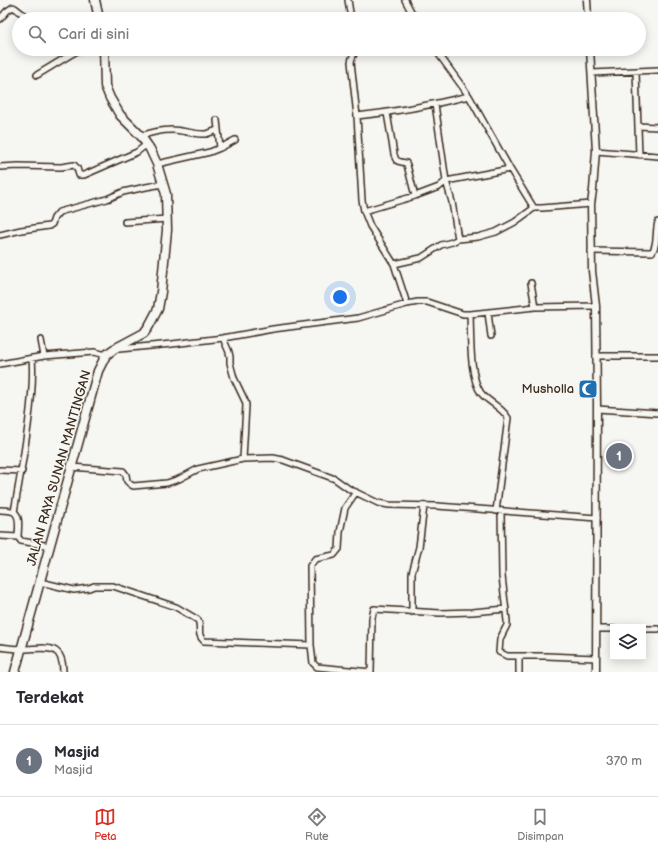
<!DOCTYPE html>
<html lang="id">
<head>
<meta charset="utf-8">
<style>
	body { margin:0; font-family:"Balsamiq Sans",sans-serif; background:#f7f7f7; color:#2b2b33 }
	.controls { position:absolute; right:12px; bottom:12px; display:grid; overflow:hidden; border-radius:0px; box-shadow:0 2px 10px #0003 }
	.controls button { width:36px; height:36px; display:grid; place-items:center; padding:0; border:0; border-bottom:1px solid #e1e1e2; background:#fff; color:#2b2b33; font:20px sans-serif }
	.you { position:absolute; left:340px; top:297px; width:14px; height:14px; margin:-10px; border:3px solid #fff; border-radius:50%; background:#1a73e8; box-shadow:0 0 0 6px #1a73e833 }
	.badge { display:grid; place-items:center; width:26px; height:26px; border-radius:50%; background:#d93025; color:#fff; font-size:13px; font-weight:700 }
	.pin { position:absolute; translate:-50% -50%; border:2px solid #fff; box-shadow:0 1px 4px #0006 }
	.list { margin:0; padding:0; list-style:none }
	h2 { display:flex; justify-content:space-between; align-items:center; height:52px; margin:0; padding:0 16px; font-size:17px }
	h2 small { font-size:13px; font-weight:400; color:#7c7c81 }
	.list li { display:grid; grid-template-columns:26px 1fr auto; gap:12px; align-items:center; box-sizing:border-box; height:72px; padding:0 16px; border-top:1px solid #e1e1e2 }
	.list b { display:block; font-size:15px; white-space:nowrap }
	.list p { margin:0; font-size:13px; white-space:nowrap; color:#7c7c81 }
	.list em { font-size:13px; font-style:normal; color:#7c7c81 }
	.icon { flex:none; width:22px; height:22px; fill:none; stroke:currentColor; stroke-width:2; stroke-linecap:round; stroke-linejoin:round }
	.map { position:relative; flex:none; width:658px; height:672px; overflow:hidden }
	.search { position:absolute; background:#fff; box-shadow:0 2px 10px #0003; left:12px; right:12px; top:12px; height:44px; display:flex; align-items:center; gap:10px; box-sizing:border-box; padding:0 14px; border-radius:22px; color:#7c7c81; font-size:15px }
	.sheet { height:124px; background:#fff }
	nav { display:flex; justify-content:space-around; align-items:center; box-sizing:border-box; height:56px; border-top:1px solid #e1e1e2; background:#fff; font-size:11px; color:#7c7c81 }
	nav a { display:grid; justify-items:center; gap:2px }
	nav .on { color:#d93025 }
	.map>svg:first-child { display:block }
</style>
</head>
<body>
<div class="map">
<svg width="658" height="672" viewBox="0 0 658 672">
	<rect width="100%" height="100%" fill="#f6f6f2"/>
	<filter id="ink" filterUnits="userSpaceOnUse"><feTurbulence type="fractalNoise" baseFrequency=".025" numOctaves="2"/><feDisplacementMap in="SourceGraphic" scale="8" xChannelSelector="R" yChannelSelector="G"/><feConvolveMatrix kernelMatrix="1 2 1 2 8 2 1 2 1" color-interpolation-filters="sRGB"/></filter>
	<g filter="url(#ink)">
		<g fill="none" stroke-linecap="round" stroke-linejoin="round">
			<g stroke="#3b2a1e" stroke-width="8">
				<path id="minor" d="M 348,0 L 351,19
					M 405,0 L 415,19
					M 0,19 L 7,11 L 13,7 L 15,8 L 29,19
					M 66,49 L 70,55
					M 356,49 L 356,50 L 352,58 L 351,62 L 357,116 L 362,200 L 364,211 L 370,226 L 394,264 L 407,304
					M 435,49 L 469,96 L 510,169 L 534,208 L 542,208 L 591,204
					M 636,72 L 639,155
					M 592,73 L 658,70
					M 37,75 L 70,55 L 81,49
					M 435,104 L 446,181 L 452,202 L 458,239
					M 387,113 L 394,154 C 396,163 398,161 406,163 L 407,165 L 415,196
					M 357,116 C 395,112 432,105 469,96
					M 638,126 L 658,127
					M 141,136 C 152,132 161,130 172,130 C 183,130 195,135 206,134 C 210,133 214,131 218,130
					M 220,148 L 235,140
					M 596,151 L 658,156
					M 157,164 L 210,152 L 220,148 L 217,120
					M 0,167 L 18,166 L 61,167 L 74,165 L 77,168 L 79,175 L 84,175 L 137,152 L 147,144
					M 364,211 L 415,196 L 439,187 L 446,181 L 510,169
					M 125,222 L 167,219
					M 0,235 L 21,230 L 49,226 L 52,224 L 54,218 L 59,212 L 107,199 L 123,192 L 146,187 L 163,184
					M 591,251 L 652,252 C 658,245 655,232 658,222
					M 394,264 L 421,258 L 441,245 L 452,242 L 458,239 L 478,237 L 496,232 L 515,222 L 534,208
					M 531,283 L 535,307
					M 488,313 L 491,336
					M 470,314 C 471,335 469,377 481,393 C 489,403 501,406 508,418 L 496,511
					M 223,338 L 229,352 L 230,357 L 230,363 L 234,378 L 245,401 L 246,405 L 243,459 L 273,458 L 283,460 L 327,476 L 335,479 L 349,489 L 378,503 L 389,505 L 437,506 L 597,518
					M 41,340 L 44,356
					M 119,349 L 172,344 L 223,338 L 273,329 L 358,318 L 407,304 L 418,302 L 427,302 L 463,314 L 470,314 L 535,307 L 596,306
					M 596,356 L 658,356
					M 0,364 L 44,356 L 94,352 L 106,355
					M 597,409 L 658,413
					M 71,467 L 123,471 L 126,475 L 127,481 L 130,484 L 133,486 L 167,483 L 179,479 L 198,469 L 243,459
					M 0,470 L 22,471
					M 356,492 L 345,508 L 340,532 L 339,549 L 334,555 L 315,559 L 310,566 L 311,645 L 313,663 L 317,667 L 371,672
					M 0,510 C 4,510 10,510 14,512 C 21,516 18,530 18,537 L 21,541 L 50,546
					M 501,511 L 502,576 L 507,621 L 507,625 L 500,639 L 499,652 L 507,656 L 546,656 L 596,658
					M 14,512 C 19,483 24,455 28,426 C 31,404 34,380 32,358
					M 0,536 L 18,537
					M 40,582 L 74,590 L 89,588 L 94,586 L 113,586 L 176,607 L 198,620 C 202,628 196,634 204,641 L 311,645
					M 412,612 L 412,573 L 419,547 L 424,506
					M 596,629 L 613,629
					M 643,629 L 658,629
					M 0,647 C 7,648 15,649 22,649 C 44,649 63,641 63,672
					M 371,672 L 372,618 L 374,609 L 440,613 L 472,612 L 506,609
					M 519,672 L 519,656"/>
			</g>
			<g stroke="#3b2a1e" stroke-width="9">
				<path id="tertiary" d="M 587,0 L 588,19
					M 590,49 L 596,151 L 593,190 L 591,204 L 592,271 L 596,306 L 597,405 L 596,672"/>
			</g>
			<g stroke="#3b2a1e" stroke-width="11">
				<path id="primary" d="M 95,0 L 99,19
					M 15,672 L 98,371 L 106,355 L 114,349 L 144,333 L 149,326 L 158,309 L 161,292 L 167,230 L 166,194 L 157,164 L 150,149 L 141,136 L 120,115 L 110,98 L 105,86 L 104,49"/>
			</g>
			<use href="#minor" stroke="#f6f6f2" stroke-width="5"/>
			<use href="#tertiary" stroke="#f6f6f2" stroke-width="6"/>
			<use href="#primary" stroke="#f6f6f2" stroke-width="8"/>
		</g>
	</g>
	<defs>
		<g id="mosque-square" transform="scale(1)"><rect x="-9" y="-9" width="18" height="18" rx="4" fill="#1f6fb2" stroke="#f6f6f2"/><path d="M3.5-4.9A6 6 0 1 0 3.5 4.9A5 5 0 1 1 3.5-4.9Z" fill="#fff"/></g>
	</defs>
	<g fill-rule="evenodd">
		<use href="#mosque-square" x="588" y="389"/>
	</g>
	<g text-anchor="middle" dominant-baseline="central" stroke-width="3" stroke-linejoin="round" paint-order="stroke">
		<g font-size="13" fill="#3b2a1e" stroke="#f6f6f2" text-anchor="end">
			<text x="574" y="389">Musholla</text>
		</g>
		<g font-size="13" fill="#3b2a1e" stroke="#f6f6f2">
			<text transform="translate(59 468) rotate(-74)">JALAN RAYA SUNAN MANTINGAN</text>
		</g>
	</g>
</svg>
<div class="controls">
<button><svg class="icon" aria-label="layers" viewBox="0 0 24 24"><path d="M12 4l9 5-9 5-9-5zM3 14l9 5 9-5"/></svg></button>
</div>
<div class="you"></div>
<div class="pin badge" style="left:619px;top:456px;background:#6b7280">1</div>
<div class="search"><svg class="icon" aria-label="search" viewBox="0 0 24 24"><circle cx="10" cy="10" r="6"/><path d="M15 15l6 6"/></svg>Cari di sini</div>
</div>
<section class="sheet">
<h2>Terdekat<small></small></h2>
<ul class="list">
<li><span class="badge" style="background:#6b7280">1</span><div><b>Masjid</b><p>Masjid</p></div><em>370 m</em></li>
</ul>
</section>
<nav>
<a class="on"><svg class="icon" aria-label="map" viewBox="0 0 24 24"><path d="M3 6l6-2 6 2 6-2v14l-6 2-6-2-6 2zM9 4v14M15 6v14"/></svg>Peta</a>
<a><svg class="icon" aria-label="directions" viewBox="0 0 24 24"><path d="M12 3l9 9-9 9-9-9zM9 14v-3h6M13 9l2 2-2 2"/></svg>Rute</a>
<a><svg class="icon" aria-label="saved" viewBox="0 0 24 24"><path d="M7 4h10v16l-5-4-5 4z"/></svg>Disimpan</a>
</nav>
</body>
</html>
